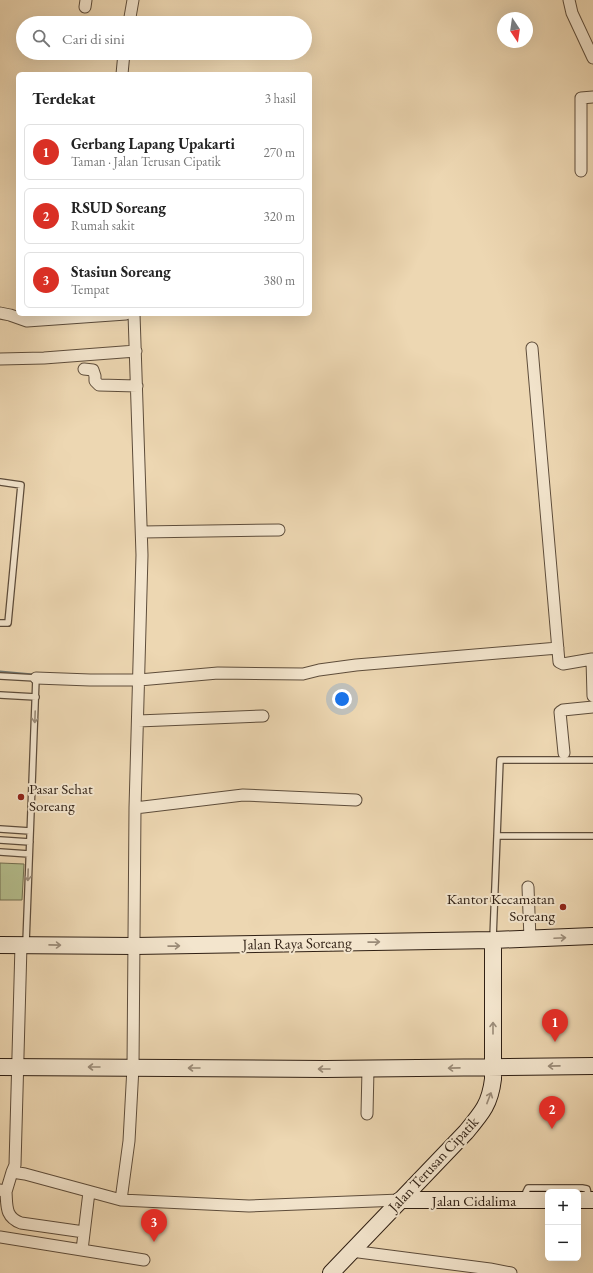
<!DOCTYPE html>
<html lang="id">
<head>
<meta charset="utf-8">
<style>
	body { margin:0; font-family:"EB Garamond",serif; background:#f2f2f2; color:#222 }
	.controls { position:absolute; right:12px; bottom:12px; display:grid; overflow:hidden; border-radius:6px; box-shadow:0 4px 16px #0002 }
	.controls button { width:36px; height:36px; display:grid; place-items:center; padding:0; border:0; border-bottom:1px solid #e0e0e0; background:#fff; color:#222; font:20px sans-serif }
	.compass { position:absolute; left:497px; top:12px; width:36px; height:36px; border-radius:50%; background:#fff; box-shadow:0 4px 16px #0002; rotate:167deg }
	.you { position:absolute; left:342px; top:699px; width:14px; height:14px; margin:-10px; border:3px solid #fff; border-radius:50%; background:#1a73e8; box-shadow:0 0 0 6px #1a73e833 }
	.badge { display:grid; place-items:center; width:26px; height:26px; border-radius:50%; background:#d93025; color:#fff; font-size:13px; font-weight:700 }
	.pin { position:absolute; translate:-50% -33px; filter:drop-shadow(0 1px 2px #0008) }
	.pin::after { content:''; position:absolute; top:21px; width:14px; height:12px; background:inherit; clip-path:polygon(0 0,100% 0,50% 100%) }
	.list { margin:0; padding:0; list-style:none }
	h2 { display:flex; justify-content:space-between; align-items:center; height:52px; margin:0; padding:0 16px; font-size:17px }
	h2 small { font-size:13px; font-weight:400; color:#767676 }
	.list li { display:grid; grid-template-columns:26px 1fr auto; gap:12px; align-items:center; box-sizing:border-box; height:56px; margin:0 8px 8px; padding:0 8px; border:1px solid #e0e0e0; border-radius:6px }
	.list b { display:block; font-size:15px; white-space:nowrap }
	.list p { margin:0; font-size:13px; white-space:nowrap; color:#767676 }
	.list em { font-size:13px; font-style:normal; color:#767676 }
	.icon { flex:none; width:22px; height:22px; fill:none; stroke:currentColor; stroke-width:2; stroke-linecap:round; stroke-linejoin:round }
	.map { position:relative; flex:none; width:593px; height:1273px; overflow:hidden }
	.search { position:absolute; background:#fff; box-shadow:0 4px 16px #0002; left:16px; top:16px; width:296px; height:44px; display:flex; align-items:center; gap:10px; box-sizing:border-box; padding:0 14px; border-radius:22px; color:#767676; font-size:15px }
	.panel { position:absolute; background:#fff; box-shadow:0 4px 16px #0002; left:16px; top:72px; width:296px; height:244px; border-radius:6px }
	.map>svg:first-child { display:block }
</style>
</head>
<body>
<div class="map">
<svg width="593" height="1273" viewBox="0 0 593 1273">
	<rect width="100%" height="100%" fill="#edd7b2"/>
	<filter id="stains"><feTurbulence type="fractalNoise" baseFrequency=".005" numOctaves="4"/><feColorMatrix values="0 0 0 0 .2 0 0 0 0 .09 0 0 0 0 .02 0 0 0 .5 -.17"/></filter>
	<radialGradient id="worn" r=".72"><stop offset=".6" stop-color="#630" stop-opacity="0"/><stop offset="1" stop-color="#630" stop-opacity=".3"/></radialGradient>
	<path fill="#b5bf8e" stroke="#726f50" d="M 0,863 L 24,864 L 22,900 L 0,900 Z"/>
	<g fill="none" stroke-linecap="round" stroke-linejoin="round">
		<path stroke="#727a75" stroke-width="3" d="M 0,672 L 33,675"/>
		<g stroke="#5e4d3b" stroke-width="8">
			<path id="lane" d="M 0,482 L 21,485 L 8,623 L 0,623
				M 0,676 L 36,678 L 26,943
				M 0,695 L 36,697
				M 0,829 L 30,831
				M 497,836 L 593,836
				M 0,840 L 30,842
				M 0,852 L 29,854
				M 493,938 L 500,760 L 593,760
				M 525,1198 L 526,1192 L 528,1188 L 582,1188 L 587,1189 L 589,1198"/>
		</g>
		<g stroke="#5e4d3b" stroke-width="13">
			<path id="street" d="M 569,0 L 572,13 L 593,58
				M 85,7 L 86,0
				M 129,23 L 133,0
				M 122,74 L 124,53
				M 581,171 L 581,98 L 593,97
				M 0,313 L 10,315 L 27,321 L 126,314
				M 532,348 L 559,662 L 563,664 L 592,659 L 593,696
				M 0,359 L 44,358 L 136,351
				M 84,369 L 93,370 L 95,376 L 95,381 L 99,385 L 137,386
				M 142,532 L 279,530
				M 36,678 L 90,680 L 139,680 L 218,673 L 303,674 L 319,670 L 356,665 L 558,648
				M 138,721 L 263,716
				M 564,753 L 560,712 L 563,710 L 593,707
				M 135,808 L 243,795 L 356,800
				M 528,887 L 530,939
				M 21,945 L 15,1165 L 12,1172 L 25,1174 L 121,1200 L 249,1206 L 400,1200
				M 367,1114 L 368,1069
				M 0,1190 L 6,1192 L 12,1172
				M 6,1192 C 7,1206 5,1217 21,1223 L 84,1232
				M 121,1200 L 129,1141 L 133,1067 L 135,808 L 142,555 L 134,314
				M 0,1237 L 144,1260
				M 82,1250 L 89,1192
				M 351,1251 L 490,1269 L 511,1273"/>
		</g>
		<g stroke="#2f1f13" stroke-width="18">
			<path id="secondary" d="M 0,945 L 135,946 L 493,940 L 593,936
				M 0,1067 L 325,1069 L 593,1066
				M 400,1200 L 548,1200
				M 578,1200 L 593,1200
				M 331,1273 L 466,1132 C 482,1113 490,1104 493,1079 L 493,940"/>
		</g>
		<use href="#lane" stroke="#f3e5cd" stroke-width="5.5"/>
		<use href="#street" stroke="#f3e5cd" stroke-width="11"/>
		<use href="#secondary" stroke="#f3e5cd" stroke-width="16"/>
	</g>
	<defs><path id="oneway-shaft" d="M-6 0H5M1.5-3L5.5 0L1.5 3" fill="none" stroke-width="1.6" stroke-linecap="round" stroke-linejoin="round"/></defs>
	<g stroke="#9b8c79">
		<use href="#oneway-shaft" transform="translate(35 717) rotate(92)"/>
		<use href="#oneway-shaft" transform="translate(28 875) rotate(92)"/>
		<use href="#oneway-shaft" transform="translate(560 938) rotate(-3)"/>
		<use href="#oneway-shaft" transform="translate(374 942) rotate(-1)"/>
		<use href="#oneway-shaft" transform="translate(55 945) rotate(1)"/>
		<use href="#oneway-shaft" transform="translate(174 946) rotate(-1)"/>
		<use href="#oneway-shaft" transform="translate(493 1028) rotate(-90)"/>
		<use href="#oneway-shaft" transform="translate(554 1066) rotate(179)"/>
		<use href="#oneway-shaft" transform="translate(94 1067) rotate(180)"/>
		<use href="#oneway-shaft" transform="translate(194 1068) rotate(-180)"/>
		<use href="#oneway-shaft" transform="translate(454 1068) rotate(179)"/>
		<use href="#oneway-shaft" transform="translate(324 1069) rotate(-180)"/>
		<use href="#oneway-shaft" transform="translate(489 1098) rotate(-69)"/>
	</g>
	<g fill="#8f2418" stroke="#f3e5cd" stroke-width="1.5">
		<circle cx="21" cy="797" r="4"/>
		<circle cx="563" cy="907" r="4"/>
	</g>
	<g text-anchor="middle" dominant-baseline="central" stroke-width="4" stroke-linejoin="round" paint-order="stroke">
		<g font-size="15" fill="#2f1f13" stroke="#f3e5cd" text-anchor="start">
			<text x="29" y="788">Pasar Sehat<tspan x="29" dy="17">Soreang</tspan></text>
			<text x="555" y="898" text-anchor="end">Kantor Kecamatan<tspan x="555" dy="17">Soreang</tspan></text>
		</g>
		<g font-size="15" fill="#2f1f13" stroke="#f3e5cd">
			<text transform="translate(297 943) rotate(-1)">Jalan Raya Soreang</text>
			<text transform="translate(433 1164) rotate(-47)">Jalan Terusan Cipatik</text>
			<text x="474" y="1200">Jalan Cidalima</text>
		</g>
	</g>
	<rect width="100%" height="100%" filter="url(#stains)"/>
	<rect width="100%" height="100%" fill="url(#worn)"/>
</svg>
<div class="controls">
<button>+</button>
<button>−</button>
</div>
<svg class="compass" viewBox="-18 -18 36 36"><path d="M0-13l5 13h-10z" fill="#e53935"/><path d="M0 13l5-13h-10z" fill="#767676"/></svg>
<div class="you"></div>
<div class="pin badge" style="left:555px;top:1042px">1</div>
<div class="pin badge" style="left:552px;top:1129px">2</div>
<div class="pin badge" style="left:154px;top:1242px">3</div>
<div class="search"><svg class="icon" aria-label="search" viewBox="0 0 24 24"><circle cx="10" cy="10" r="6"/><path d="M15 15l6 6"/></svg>Cari di sini</div>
<section class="panel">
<h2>Terdekat<small>3 hasil</small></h2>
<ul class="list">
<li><span class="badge">1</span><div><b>Gerbang Lapang Upakarti</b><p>Taman · Jalan Terusan Cipatik</p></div><em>270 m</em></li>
<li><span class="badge">2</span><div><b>RSUD Soreang</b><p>Rumah sakit</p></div><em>320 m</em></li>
<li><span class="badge">3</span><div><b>Stasiun Soreang</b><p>Tempat</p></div><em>380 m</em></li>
</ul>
</section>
</div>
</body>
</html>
